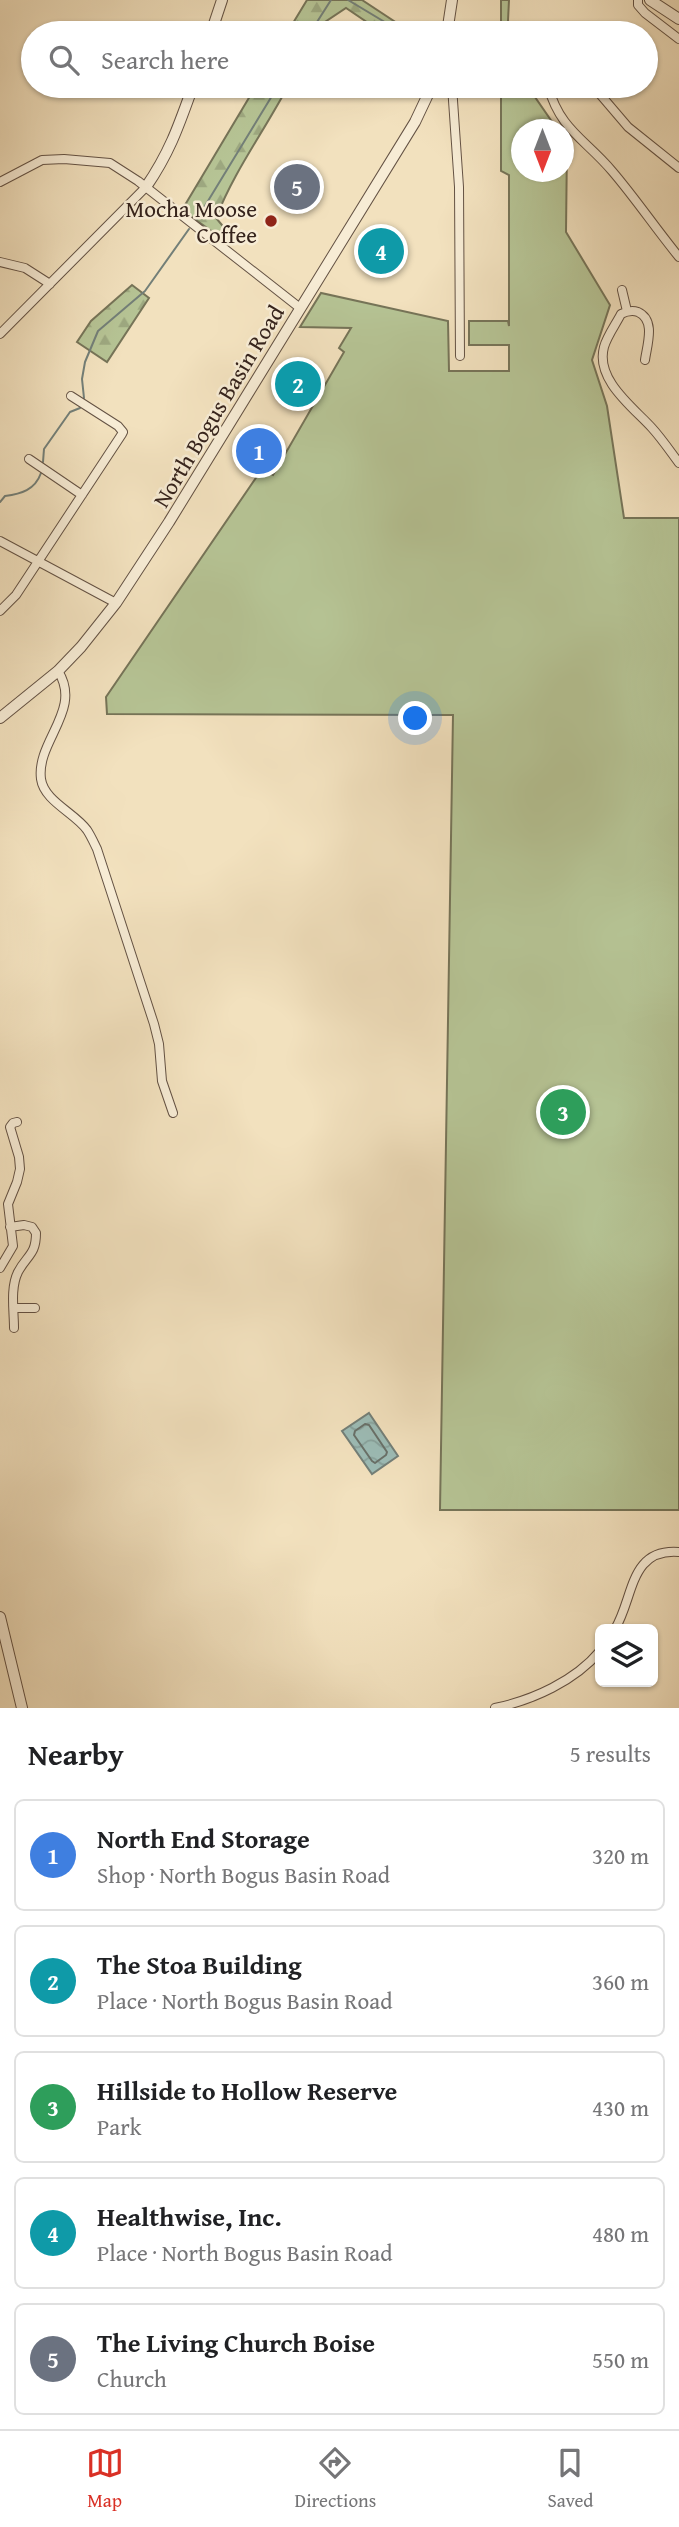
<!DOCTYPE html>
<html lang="en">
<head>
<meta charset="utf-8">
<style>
	body { margin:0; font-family:"Gentium Book Plus",serif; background:#f6f6f6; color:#202124 }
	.controls { position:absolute; right:21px; bottom:21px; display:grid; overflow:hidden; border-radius:10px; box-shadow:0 2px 5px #0004 }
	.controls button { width:63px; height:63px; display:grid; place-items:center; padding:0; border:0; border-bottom:2px solid #e0e0e0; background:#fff; color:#202124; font:35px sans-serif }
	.compass { position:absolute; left:511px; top:119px; width:63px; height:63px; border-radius:50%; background:#fff; box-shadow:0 2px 5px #0004; rotate:180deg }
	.you { position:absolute; left:416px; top:719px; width:24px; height:24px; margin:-18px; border:5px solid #fff; border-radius:50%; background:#1a73e8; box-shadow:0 0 0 10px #1a73e833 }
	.badge { display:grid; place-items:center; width:46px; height:46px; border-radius:50%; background:#d93025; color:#fff; font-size:23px; font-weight:700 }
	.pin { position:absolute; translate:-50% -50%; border:4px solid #fff; box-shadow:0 2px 7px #0006 }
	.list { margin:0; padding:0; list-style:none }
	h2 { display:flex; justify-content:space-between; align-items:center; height:91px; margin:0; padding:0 28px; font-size:30px }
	h2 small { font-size:23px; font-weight:400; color:#757577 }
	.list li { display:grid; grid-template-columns:46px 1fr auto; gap:21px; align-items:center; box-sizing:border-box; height:112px; margin:0 14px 14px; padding:0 14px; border:2px solid #e0e0e0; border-radius:10px }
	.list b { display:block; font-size:26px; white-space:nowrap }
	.list p { margin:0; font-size:23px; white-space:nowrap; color:#757577 }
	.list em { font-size:23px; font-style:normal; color:#757577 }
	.icon { flex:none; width:38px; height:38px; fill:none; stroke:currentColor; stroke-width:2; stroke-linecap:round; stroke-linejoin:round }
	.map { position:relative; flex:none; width:679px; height:1708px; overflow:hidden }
	.search { position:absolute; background:#fff; box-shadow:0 2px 5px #0004; left:21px; right:21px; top:21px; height:77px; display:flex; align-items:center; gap:18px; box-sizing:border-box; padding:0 24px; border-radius:38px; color:#757577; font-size:26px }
	.sheet { height:721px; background:#fff }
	nav { display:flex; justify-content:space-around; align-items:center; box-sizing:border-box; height:98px; border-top:2px solid #e0e0e0; background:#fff; font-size:19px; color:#757577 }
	nav a { display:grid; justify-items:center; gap:4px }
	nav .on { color:#d93025 }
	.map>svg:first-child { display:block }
</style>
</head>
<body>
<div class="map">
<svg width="679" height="1708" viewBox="0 0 679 1708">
	<defs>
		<pattern id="forest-firs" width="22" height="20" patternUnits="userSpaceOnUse" patternTransform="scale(1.75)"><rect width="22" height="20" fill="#b6c495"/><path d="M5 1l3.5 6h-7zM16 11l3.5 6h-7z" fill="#9da880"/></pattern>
		<pattern id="water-waves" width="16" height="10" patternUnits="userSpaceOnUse" patternTransform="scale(1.75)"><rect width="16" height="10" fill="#9cbcb6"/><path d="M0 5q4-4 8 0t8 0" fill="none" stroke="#87a19c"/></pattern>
	</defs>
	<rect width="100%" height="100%" fill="#f2e1be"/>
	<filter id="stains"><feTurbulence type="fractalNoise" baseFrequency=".00286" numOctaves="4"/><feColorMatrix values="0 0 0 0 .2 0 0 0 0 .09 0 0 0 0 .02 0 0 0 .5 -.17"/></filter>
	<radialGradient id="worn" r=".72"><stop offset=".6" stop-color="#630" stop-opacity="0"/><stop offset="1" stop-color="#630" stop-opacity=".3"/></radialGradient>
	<path fill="url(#forest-firs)" stroke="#767458" stroke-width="2" d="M 307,0 L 362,0 L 412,33 L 383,33 L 346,8 L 319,26 L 316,33 L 287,33 Z
		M 256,86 L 288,86 C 265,130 234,171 216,218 L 227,231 L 224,240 L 182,210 Z
		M 132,285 L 149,298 L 107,362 L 77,342 L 91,321 Z"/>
	<path fill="#b6c495" stroke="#767458" stroke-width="2" d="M 501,0 L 509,0 L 508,21 L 518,33 L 501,33 Z
		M 501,86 L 538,86 L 535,97 L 557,129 L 522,130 L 522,172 L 564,172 L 564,140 L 567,145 L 566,232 L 610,305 L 592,360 L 607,406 L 624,518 L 679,518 L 679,1510 L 440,1510 L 453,715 L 107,714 L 106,697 L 262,469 L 273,475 L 344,352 L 339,348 L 351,328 L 300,327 L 321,293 L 448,321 L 449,371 L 509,371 L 509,345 L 469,345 L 469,321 L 508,321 L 509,326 L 509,175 L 501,171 Z"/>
	<path fill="url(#water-waves)" stroke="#737f78" stroke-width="2" d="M 369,1413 L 398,1456 L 372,1474 L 342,1431 Z"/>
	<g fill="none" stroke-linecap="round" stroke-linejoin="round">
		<path stroke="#687069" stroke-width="2" d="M 365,1424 L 369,1425 L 387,1452 L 386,1455 L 375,1463 L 372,1461 L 354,1435 L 355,1431 Z"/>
		<path stroke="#737f78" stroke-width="2" d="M 348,0 L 403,33
			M 310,33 L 331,0
			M 197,219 L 278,86
			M 84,398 L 82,379 L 85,362 L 98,331 L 145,291 L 189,229
			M 43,462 L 44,449 L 70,412 L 80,408
			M 0,502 L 5,496 C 21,494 35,490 41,473"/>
		<g stroke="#645244" stroke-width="10">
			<path id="minor" d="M 638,0 L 638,5 L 645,13 L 679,39
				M 452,86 L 459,187 L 460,356
				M 548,86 C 560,130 585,139 612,171 C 636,199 656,229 679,257
				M 593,86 L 628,127 L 679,168
				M 0,182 L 42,160 L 64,159 L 110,163 L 138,181 L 300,308
				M 0,262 L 25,268 L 50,284
				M 622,290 L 627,311
				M 0,334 L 146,187
				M 645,360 C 647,345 656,320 638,312 C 632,310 627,311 621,314 C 616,324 607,336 604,347 C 595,380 634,408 652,428 C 662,439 670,451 679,463
				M 29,459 L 82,495
				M 0,541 L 116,603
				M 0,611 L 16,595 L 122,434 L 123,432 L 118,426 L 71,396
				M 58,671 C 83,710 36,741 41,779 C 44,801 75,813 87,830 C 91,836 94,843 97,849 L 154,1024 L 159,1044 L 162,1081 L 173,1113
				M 10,1227 L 24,1225 L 32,1227 L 36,1233 C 36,1255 27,1255 18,1272 C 10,1288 14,1311 14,1328
				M 0,1268 L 13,1246 L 8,1204 L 17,1182 L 20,1169 L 19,1157 L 10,1127 L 13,1123 L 17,1122
				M 14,1308 L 35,1308
				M 615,1629 C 634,1598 629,1548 679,1552
				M 495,1708 C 533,1700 575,1681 600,1651"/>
		</g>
		<g stroke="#645244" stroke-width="12">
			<path id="tertiary" d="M 650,0 L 679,19
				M 211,33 L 222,0
				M 447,33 L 452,0
				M 146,187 C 170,152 179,125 193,86
				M 0,718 L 58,671 L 81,647 L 116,603 L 169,522 L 415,122 L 432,86
				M 0,1617 L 22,1708"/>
		</g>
		<use href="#minor" stroke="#f7ecd5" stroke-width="8"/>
		<use href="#tertiary" stroke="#f7ecd5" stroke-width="10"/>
	</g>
	<circle fill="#8f2418" stroke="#f7ecd5" stroke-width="2.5" cx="271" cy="221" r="7"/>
	<g text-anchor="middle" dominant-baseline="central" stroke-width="5" stroke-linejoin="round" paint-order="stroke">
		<g font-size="23" fill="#35231c" stroke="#f7ecd5" text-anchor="end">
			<text x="257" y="208">Mocha Moose<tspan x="257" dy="26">Coffee</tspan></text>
		</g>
		<g font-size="23" fill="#35231c" stroke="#f7ecd5">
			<text transform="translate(218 406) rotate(-59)">North Bogus Basin Road</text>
		</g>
	</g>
	<rect width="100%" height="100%" filter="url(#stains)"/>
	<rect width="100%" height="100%" fill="url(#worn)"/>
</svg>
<div class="controls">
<button><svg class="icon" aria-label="layers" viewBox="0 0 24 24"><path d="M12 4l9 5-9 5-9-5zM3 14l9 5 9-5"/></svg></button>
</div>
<svg class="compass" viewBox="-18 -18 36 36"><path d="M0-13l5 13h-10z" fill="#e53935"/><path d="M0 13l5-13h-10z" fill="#757577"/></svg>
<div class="you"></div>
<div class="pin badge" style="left:259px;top:451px;background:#3f7fe0">1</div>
<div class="pin badge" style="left:298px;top:384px;background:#0f9aa8">2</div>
<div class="pin badge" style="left:563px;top:1112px;background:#2e9e5b">3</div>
<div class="pin badge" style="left:381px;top:251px;background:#0f9aa8">4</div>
<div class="pin badge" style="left:297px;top:187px;background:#6b7280">5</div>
<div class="search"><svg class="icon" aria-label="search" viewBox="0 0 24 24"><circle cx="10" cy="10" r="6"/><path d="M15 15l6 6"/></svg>Search here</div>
</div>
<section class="sheet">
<h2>Nearby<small>5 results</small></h2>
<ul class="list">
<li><span class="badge" style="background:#3f7fe0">1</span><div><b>North End Storage</b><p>Shop · North Bogus Basin Road</p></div><em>320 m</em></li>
<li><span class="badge" style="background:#0f9aa8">2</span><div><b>The Stoa Building</b><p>Place · North Bogus Basin Road</p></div><em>360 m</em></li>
<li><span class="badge" style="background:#2e9e5b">3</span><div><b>Hillside to Hollow Reserve</b><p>Park</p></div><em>430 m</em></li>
<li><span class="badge" style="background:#0f9aa8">4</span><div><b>Healthwise, Inc.</b><p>Place · North Bogus Basin Road</p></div><em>480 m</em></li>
<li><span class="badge" style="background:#6b7280">5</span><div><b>The Living Church Boise</b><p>Church</p></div><em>550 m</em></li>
</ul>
</section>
<nav>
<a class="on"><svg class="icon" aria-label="map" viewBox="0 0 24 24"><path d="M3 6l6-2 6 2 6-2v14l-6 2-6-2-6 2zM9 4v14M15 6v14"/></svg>Map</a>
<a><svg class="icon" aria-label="directions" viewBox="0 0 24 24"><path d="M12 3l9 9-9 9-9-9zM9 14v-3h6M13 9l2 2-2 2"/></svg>Directions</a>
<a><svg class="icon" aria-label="saved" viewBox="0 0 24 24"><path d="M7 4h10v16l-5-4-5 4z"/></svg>Saved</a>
</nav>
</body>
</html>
